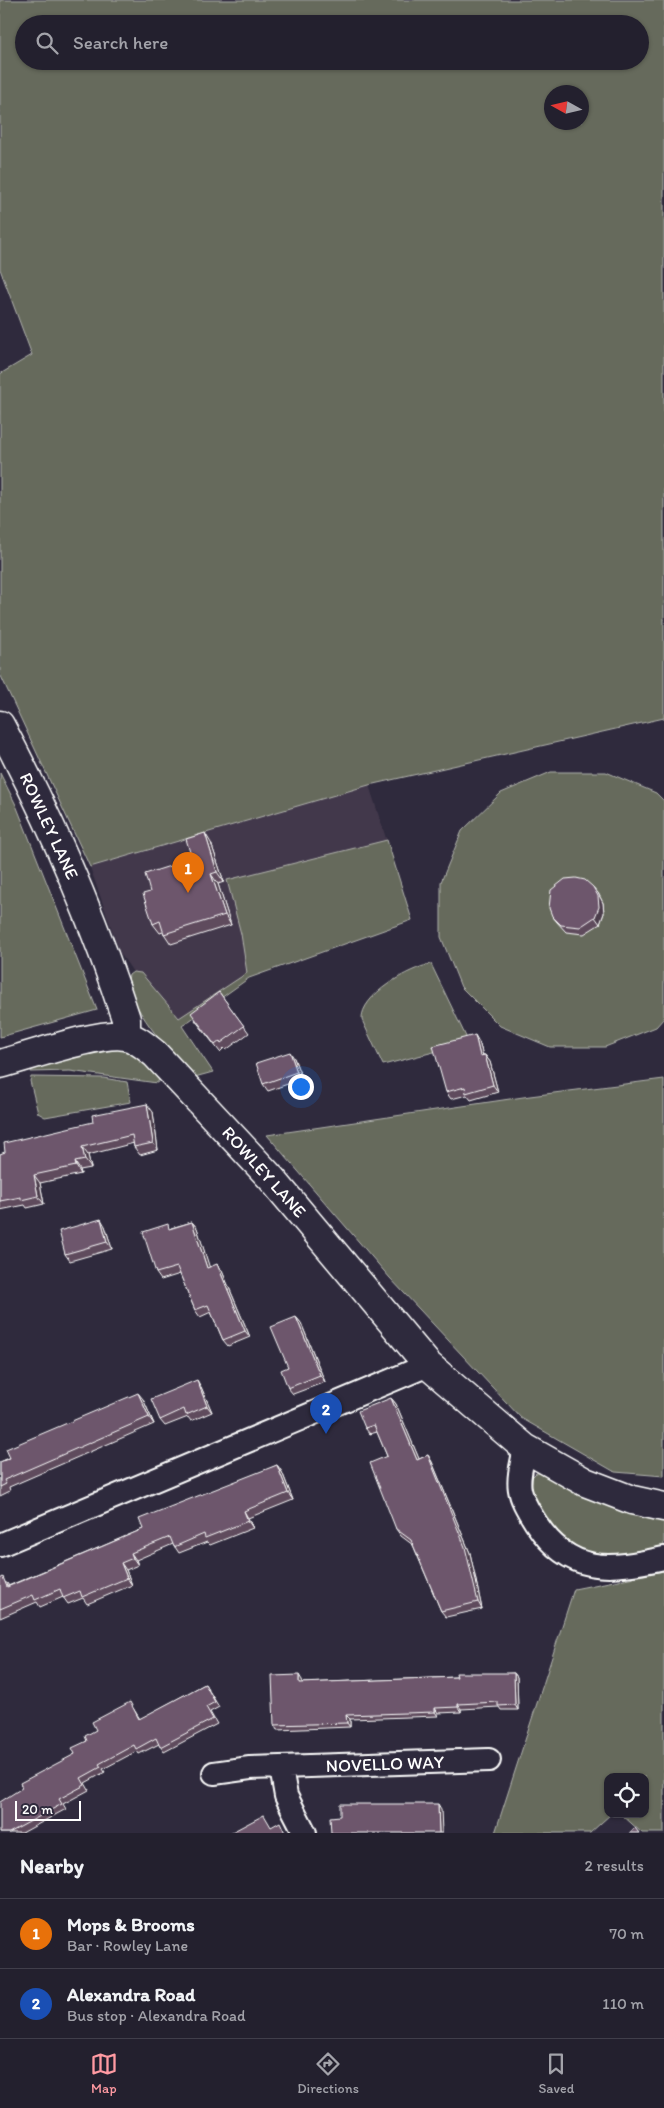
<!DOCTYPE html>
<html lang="en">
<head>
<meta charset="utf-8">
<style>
	body { margin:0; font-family:Itim,sans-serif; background:#2f2d3a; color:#f1f3f6 }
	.controls { position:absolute; right:15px; bottom:15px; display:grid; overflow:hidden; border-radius:10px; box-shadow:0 1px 4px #0004 }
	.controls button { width:45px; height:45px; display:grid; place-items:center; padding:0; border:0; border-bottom:1px solid #403e4a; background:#23202e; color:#f1f3f6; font:25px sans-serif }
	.compass { position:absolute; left:544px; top:85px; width:45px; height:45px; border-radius:50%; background:#23202e; box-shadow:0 1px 4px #0004; rotate:278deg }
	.scale { position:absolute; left:15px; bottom:12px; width:66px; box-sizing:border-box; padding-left:5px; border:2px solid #fff; border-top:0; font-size:14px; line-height:18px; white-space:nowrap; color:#fff; -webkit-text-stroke:4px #2f2a3d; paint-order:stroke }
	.you { position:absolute; left:300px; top:1086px; width:18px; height:18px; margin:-12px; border:4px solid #fff; border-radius:50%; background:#1a73e8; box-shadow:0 0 0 8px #1a73e833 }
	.badge { display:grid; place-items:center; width:32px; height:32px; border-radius:50%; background:#ff9aa2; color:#fff; font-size:16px; font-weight:700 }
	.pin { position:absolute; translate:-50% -41px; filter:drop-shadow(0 1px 2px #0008) }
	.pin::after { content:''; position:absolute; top:26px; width:18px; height:15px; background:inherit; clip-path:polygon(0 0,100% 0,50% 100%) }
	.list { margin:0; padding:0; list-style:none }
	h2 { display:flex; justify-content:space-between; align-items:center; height:65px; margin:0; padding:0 20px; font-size:21px }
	h2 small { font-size:16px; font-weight:400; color:#a3a3aa }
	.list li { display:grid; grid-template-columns:32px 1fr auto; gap:15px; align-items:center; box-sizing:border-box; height:70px; padding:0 20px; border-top:1px solid #403e4a }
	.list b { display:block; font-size:19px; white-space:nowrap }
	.list p { margin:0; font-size:16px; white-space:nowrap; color:#a3a3aa }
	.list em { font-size:16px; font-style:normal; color:#a3a3aa }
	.icon { flex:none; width:28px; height:28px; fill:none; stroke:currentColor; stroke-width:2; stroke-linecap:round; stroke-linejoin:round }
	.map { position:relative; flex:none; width:664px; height:1833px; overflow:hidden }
	.search { position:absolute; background:#23202e; box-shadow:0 1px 4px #0004; left:15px; right:15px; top:15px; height:55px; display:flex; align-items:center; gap:12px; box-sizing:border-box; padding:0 18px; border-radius:28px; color:#a3a3aa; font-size:19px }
	.sheet { height:205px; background:#23202e }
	nav { display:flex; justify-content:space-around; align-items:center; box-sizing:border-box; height:70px; border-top:1px solid #403e4a; background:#23202e; font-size:14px; color:#a3a3aa }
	nav a { display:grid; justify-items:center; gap:2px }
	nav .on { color:#ff9aa2 }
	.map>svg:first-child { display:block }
</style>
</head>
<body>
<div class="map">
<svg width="664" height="1833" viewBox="0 0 664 1833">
	<rect width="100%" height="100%" fill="#2f2a3d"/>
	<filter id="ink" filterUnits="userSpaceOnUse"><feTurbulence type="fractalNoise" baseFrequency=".02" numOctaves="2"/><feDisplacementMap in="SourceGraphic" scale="10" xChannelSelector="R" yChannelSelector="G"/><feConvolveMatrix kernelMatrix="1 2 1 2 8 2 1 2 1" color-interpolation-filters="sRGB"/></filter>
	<g filter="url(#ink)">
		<path fill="#42384b" d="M 369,785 L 412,920 L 249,978 L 184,1025 L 141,973 L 133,972 L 120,953 L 90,867 Z"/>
		<path fill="#666a5c" stroke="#b2b4ae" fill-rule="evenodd" d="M 0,0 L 664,0 L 664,718 L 369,785 L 90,867 L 0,674 L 0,374 L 32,355 L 0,269 ZM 24,24 L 640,24 L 640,61 L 24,61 ZM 552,92 L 582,92 L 582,122 L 552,122 Z
			M 551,772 L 606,772 L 656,793 L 664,801 L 664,1018 L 656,1027 L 605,1047 L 550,1047 L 500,1026 L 461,987 L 441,937 L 441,882 L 462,831 L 501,793 Z
			M 0,773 L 16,805 L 97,1010 L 0,1037 Z
			M 387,840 L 412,920 L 249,978 L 182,1026 L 213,1072 L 191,1078 C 176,1059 120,998 129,975 L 133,972 L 141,973 L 179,1018 L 247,973 L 241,934 L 227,880 Z
			M 431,964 L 469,1043 L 383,1065 L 362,1020 C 360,995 410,968 431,964 Z
			M 113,1047 C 134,1051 146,1062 161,1077 L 157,1083 L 70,1071 L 31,1072 L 32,1067 Z
			M 31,1077 L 103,1078 L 127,1082 L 131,1102 L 45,1117 L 38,1113 L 30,1081 Z
			M 664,1079 L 664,1476 L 615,1472 L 521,1418 L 390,1278 L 267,1135 L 530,1096 Z
			M 536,1473 L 543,1473 L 664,1518 L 664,1547 C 642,1551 617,1560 595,1556 C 559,1551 539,1511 528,1481 Z
			M 664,1571 L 664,1833 L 642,1833 L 621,1814 L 645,1814 L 645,1777 L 608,1777 L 608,1814 L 611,1814 L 590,1833 L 495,1833 L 574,1589 Z"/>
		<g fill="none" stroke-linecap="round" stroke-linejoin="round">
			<g stroke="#fff" stroke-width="26">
				<path id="minor" d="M 525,1448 C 517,1486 515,1490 536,1523 C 570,1575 609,1570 664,1558
					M 0,1545 L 428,1365
					M 281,1768 L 286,1796 L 305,1833
					M 214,1773 L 250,1768 L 489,1760"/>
			</g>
			<g stroke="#fff" stroke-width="31">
				<path id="tertiary" d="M 0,725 C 50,819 93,917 126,1019 L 126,1036
					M 0,1064 C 27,1057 101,1031 125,1036 C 137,1038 146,1047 155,1054 L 272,1179 L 428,1365 L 525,1448 L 585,1482 L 632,1500 L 664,1507"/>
			</g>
			<use href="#minor" stroke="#2f2a3d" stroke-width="22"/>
			<use href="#tertiary" stroke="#2f2a3d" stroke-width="28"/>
		</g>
		<path fill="#5e4b5d" stroke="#fff" d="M 211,843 L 224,882 L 218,884 L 231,925 L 171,944 L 163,932 L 160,933 L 153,924 L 150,892 Z
			M 598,893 L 603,903 L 604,913 L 600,924 L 584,934 L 566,932 L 557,922 L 552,916 Z
			M 219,992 L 249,1033 L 226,1050 L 224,1048 L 220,1052 L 195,1020 Z
			M 479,1042 L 483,1055 L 485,1055 L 490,1062 L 498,1092 L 471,1100 L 467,1095 L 451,1099 L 446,1092 Z
			M 294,1058 L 302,1079 L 268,1091 L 263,1084 Z
			M 153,1112 L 158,1150 L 140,1155 L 134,1147 L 134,1143 L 88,1155 L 91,1168 L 80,1170 L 81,1174 L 40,1183 L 44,1204 L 27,1208 L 25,1205 L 0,1210 L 0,1154 Z
			M 192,1222 L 197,1228 L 209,1267 L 222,1271 L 250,1337 L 228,1346 L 223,1340 L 211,1312 L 200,1317 L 195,1310 L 180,1274 L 161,1280 L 156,1273 L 171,1228 Z
			M 105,1226 L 112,1249 L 70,1261 L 65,1254 Z
			M 296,1317 L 301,1323 L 325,1382 L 293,1394 L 288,1388 L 288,1367 Z
			M 201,1387 L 212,1412 L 191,1421 L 188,1417 L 165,1426 L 160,1420 Z
			M 391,1398 L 396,1404 L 419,1459 L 428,1455 L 432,1462 L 470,1553 L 482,1609 L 446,1617 L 441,1611 L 413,1545 L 401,1536 L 396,1529 L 387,1456 L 377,1432 L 370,1434 L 365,1428 Z
			M 143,1399 L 154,1424 L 9,1487 L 10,1491 L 0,1496 L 0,1462 Z
			M 277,1465 L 282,1472 L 293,1500 L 248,1518 L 253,1528 L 210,1545 L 207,1542 L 179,1553 L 173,1544 L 136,1560 L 138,1565 L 126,1570 L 132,1585 L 87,1604 L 83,1598 L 68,1604 L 63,1597 L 40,1607 L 37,1602 L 0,1618 L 0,1579 L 8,1584 L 8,1586 L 143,1529 Z
			M 514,1673 L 517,1677 L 518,1710 L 501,1710 L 499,1707 L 461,1709 L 461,1712 L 438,1713 L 438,1716 L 350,1719 L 350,1727 L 277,1730 L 274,1725 L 302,1680 L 302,1683 L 457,1677 Z
			M 205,1684 L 219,1707 L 210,1712 L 217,1724 L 164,1752 L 159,1744 L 139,1754 L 137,1751 L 103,1769 L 105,1772 L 85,1783 L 89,1790 L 63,1804 L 66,1809 L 22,1833 L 0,1833 L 22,1788 L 75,1754 L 96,1730 L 133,1708 L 140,1719 Z"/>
		<path fill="#4c3d4c" stroke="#fff" d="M 205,833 L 211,843 L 224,882 L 217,872 Z
			M 211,874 L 218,884 L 231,925 L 225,915 Z
			M 593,887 L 598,893 L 603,903 L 604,913 L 600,924 L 595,917 Z
			M 475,1035 L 479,1042 L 485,1063 L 480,1056 Z
			M 290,1052 L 294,1058 L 302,1079 L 297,1072 Z
			M 485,1055 L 490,1062 L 498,1092 L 493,1085 Z
			M 147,1104 L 153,1112 L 158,1150 L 153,1143 Z
			M 82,1147 L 88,1155 L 91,1168 L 85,1160 Z
			M 75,1162 L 80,1170 L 81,1174 L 76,1166 Z
			M 34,1175 L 40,1183 L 44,1204 L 38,1196 Z
			M 101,1219 L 105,1226 L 112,1249 L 107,1242 Z
			M 192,1222 L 197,1228 L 212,1275 L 207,1268 Z
			M 217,1264 L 222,1271 L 250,1337 L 245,1331 Z
			M 296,1317 L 301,1323 L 325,1382 L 320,1375 Z
			M 197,1380 L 201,1387 L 212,1412 L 207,1406 Z
			M 138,1393 L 143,1399 L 154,1424 L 149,1417 Z
			M 391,1398 L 396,1404 L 422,1466 L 417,1460 Z
			M 428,1455 L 432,1462 L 470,1553 L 482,1609 L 478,1602 Z
			M 277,1465 L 282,1472 L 293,1500 L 288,1493 Z
			M 244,1511 L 248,1518 L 253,1528 L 248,1521 Z
			M 131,1553 L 136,1560 L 138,1565 L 133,1558 Z
			M 121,1563 L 126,1570 L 132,1585 L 127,1578 Z
			M 514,1673 L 517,1677 L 518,1710 L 515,1705 Z
			M 299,1675 L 302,1680 L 302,1688 L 299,1683 Z
			M 458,1704 L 461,1709 L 461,1712 L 458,1707 Z
			M 435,1708 L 438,1713 L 438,1716 L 435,1712 Z
			M 346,1715 L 350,1719 L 350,1727 L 347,1723 Z
			M 438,1804 L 441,1809 L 442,1833 L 439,1833 Z"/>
		<path fill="#6d576c" stroke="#fff" d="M 205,833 L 217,872 L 211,874 L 225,915 L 164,934 L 160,921 L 153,924 L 143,894 L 150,892 L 145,874 L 192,859 L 186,839 Z
			M 576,878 L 585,880 L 593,887 L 598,896 L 599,907 L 595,917 L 580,927 L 561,925 L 552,916 L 549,908 L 551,890 L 565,879 Z
			M 219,992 L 244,1026 L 221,1043 L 220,1041 L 215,1045 L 191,1013 Z
			M 475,1035 L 480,1056 L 485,1055 L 493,1085 L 466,1093 L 465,1087 L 446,1092 L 433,1046 Z
			M 290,1052 L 297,1072 L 263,1084 L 256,1063 Z
			M 147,1104 L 153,1143 L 134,1147 L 132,1135 L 82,1147 L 85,1160 L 75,1162 L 76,1166 L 34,1175 L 38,1196 L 21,1200 L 21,1197 L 0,1201 L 0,1154 L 5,1152 L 4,1143 L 93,1122 L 92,1115 Z
			M 101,1219 L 107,1242 L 65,1254 L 59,1231 Z
			M 192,1222 L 207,1268 L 217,1264 L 245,1331 L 223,1340 L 208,1305 L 195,1310 L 177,1267 L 156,1273 L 143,1232 L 168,1224 L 169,1229 Z
			M 296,1317 L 320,1375 L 288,1388 L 281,1370 L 288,1367 L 271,1327 Z
			M 197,1380 L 207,1406 L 186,1415 L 184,1409 L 160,1420 L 151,1399 Z
			M 138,1393 L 149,1417 L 4,1480 L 6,1484 L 0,1487 L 0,1462 L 10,1458 L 6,1449 Z
			M 391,1398 L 417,1460 L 428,1455 L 465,1547 L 478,1602 L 441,1611 L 411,1540 L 396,1529 L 370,1463 L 387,1456 L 374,1425 L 365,1428 L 358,1411 Z
			M 277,1465 L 288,1493 L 244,1511 L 248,1521 L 205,1538 L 204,1534 L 174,1547 L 170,1537 L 131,1553 L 133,1558 L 121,1563 L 127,1578 L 82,1597 L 80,1591 L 63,1598 L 60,1589 L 35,1600 L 33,1595 L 0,1609 L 0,1579 L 3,1577 L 7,1587 L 143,1529 L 139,1519 Z
			M 456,1673 L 514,1673 L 515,1705 L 498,1706 L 498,1702 L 458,1704 L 458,1707 L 435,1708 L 435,1712 L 346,1715 L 347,1723 L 274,1725 L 272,1676 L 299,1675 L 299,1683 L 457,1677 Z
			M 205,1684 L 215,1702 L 206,1707 L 213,1719 L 160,1747 L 156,1738 L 136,1749 L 134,1745 L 99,1764 L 101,1767 L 81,1778 L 85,1785 L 59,1799 L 62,1804 L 9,1833 L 0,1833 L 0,1802 L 22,1788 L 20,1783 L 75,1754 L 72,1748 L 87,1741 L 85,1736 L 96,1730 L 92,1722 L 130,1702 L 139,1719 Z
			M 340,1804 L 438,1804 L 439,1833 L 331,1833 L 330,1817 L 340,1816 Z
			M 264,1815 L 271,1827 L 280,1822 L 285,1833 L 230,1833 Z
			M 635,1828 L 639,1833 L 629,1833 Z"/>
	</g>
	<g text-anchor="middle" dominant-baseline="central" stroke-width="5" stroke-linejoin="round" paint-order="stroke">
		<g font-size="18" fill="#fff" stroke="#2f2a3d">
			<text transform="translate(49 826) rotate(65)">ROWLEY LANE</text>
			<text transform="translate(264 1172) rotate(48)">ROWLEY LANE</text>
			<text transform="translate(385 1764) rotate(-2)">NOVELLO WAY</text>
		</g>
	</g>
</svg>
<div class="controls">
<button><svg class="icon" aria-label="locate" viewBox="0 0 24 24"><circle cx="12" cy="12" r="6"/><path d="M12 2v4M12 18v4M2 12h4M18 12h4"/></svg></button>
</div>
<svg class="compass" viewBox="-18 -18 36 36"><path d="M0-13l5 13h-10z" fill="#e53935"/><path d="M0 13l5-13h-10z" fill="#a3a3aa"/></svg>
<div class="scale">20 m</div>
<div class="you"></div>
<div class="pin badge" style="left:188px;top:893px;background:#e8710a">1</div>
<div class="pin badge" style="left:326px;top:1434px;background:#1a4fb4">2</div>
<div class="search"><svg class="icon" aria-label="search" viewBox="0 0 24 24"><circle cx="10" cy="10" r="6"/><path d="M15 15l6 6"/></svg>Search here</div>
</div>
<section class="sheet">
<h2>Nearby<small>2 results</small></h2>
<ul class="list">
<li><span class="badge" style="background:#e8710a">1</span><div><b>Mops &amp; Brooms</b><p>Bar · Rowley Lane</p></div><em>70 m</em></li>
<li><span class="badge" style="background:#1a4fb4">2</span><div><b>Alexandra Road</b><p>Bus stop · Alexandra Road</p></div><em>110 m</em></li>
</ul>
</section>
<nav>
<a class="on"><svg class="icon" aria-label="map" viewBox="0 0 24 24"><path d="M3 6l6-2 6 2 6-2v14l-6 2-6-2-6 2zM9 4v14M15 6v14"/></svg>Map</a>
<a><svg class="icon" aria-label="directions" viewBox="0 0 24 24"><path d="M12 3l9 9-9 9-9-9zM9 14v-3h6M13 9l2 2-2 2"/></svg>Directions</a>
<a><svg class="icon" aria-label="saved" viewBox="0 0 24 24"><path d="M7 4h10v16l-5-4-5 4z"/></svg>Saved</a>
</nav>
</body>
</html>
